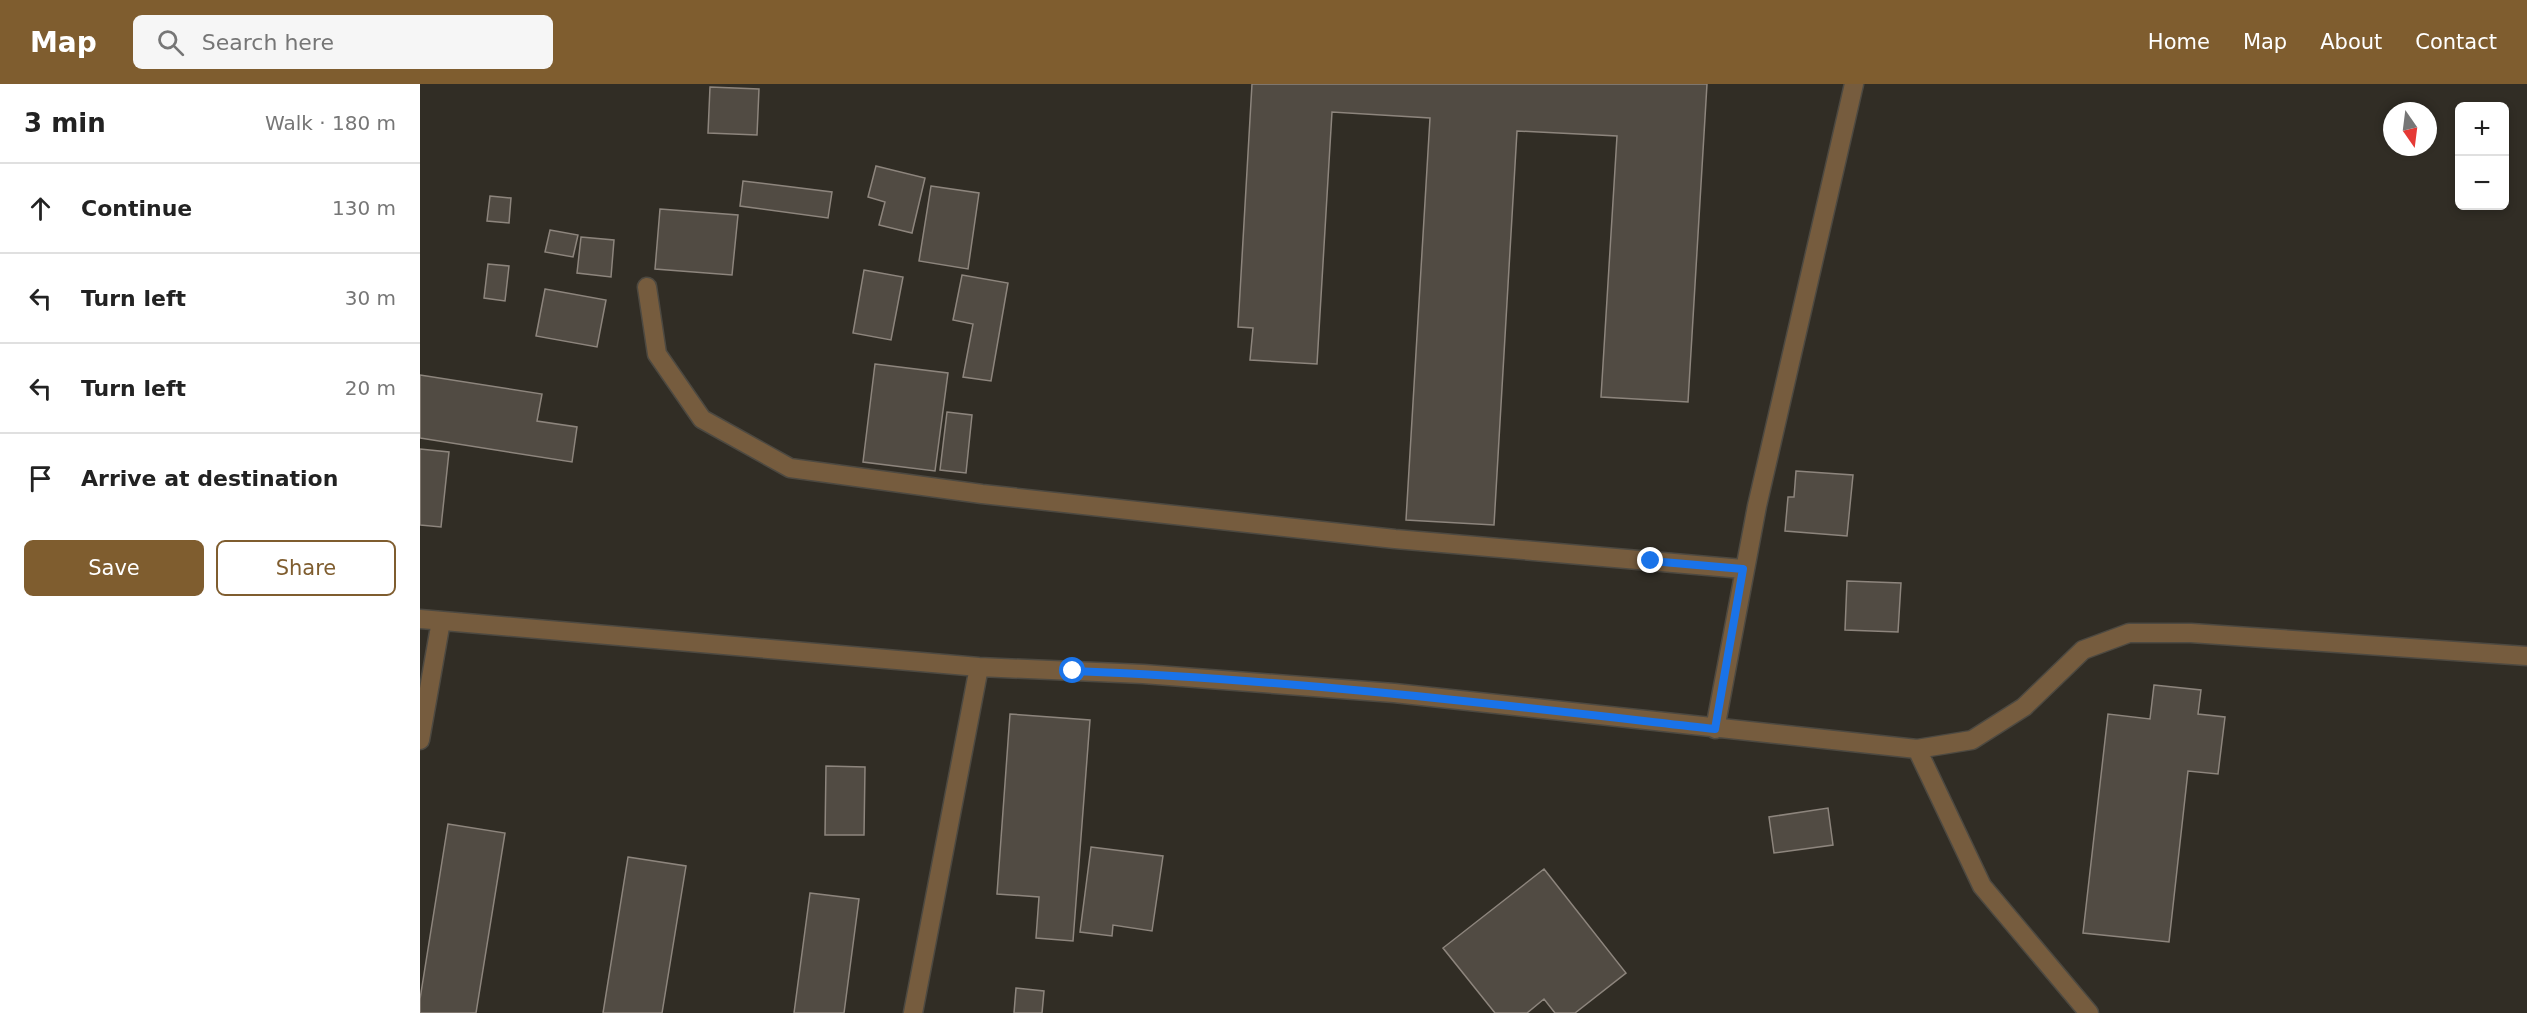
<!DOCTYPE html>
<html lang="en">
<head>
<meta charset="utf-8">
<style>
	body { margin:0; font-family:"DejaVu Sans",sans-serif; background:#f6f6f6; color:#222 }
	.controls { position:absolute; right:18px; top:18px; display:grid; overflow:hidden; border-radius:9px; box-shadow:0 3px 9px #0003 }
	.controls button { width:54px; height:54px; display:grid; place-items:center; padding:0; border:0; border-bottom:2px solid #e0e0e0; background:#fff; color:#222; font:30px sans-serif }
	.compass { position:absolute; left:1963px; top:18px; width:54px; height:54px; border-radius:50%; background:#fff; box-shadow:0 3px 9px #0003; rotate:166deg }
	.stop { position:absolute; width:18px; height:18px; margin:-14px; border:4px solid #1a73e8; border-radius:50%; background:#fff }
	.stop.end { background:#1a73e8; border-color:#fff; box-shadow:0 2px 6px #0008 }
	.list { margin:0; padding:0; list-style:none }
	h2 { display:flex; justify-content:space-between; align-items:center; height:78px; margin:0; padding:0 24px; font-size:26px }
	h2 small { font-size:20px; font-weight:400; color:#767676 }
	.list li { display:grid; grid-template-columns:39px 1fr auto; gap:18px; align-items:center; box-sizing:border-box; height:90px; padding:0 24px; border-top:2px solid #e0e0e0 }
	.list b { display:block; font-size:22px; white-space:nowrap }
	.list em { font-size:20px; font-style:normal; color:#767676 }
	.actions { display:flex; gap:12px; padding:18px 24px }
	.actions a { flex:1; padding:14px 0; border:2px solid #7f5d2f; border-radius:9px; text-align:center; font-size:21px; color:#7f5d2f }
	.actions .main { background:#7f5d2f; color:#fff }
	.icon { flex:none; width:33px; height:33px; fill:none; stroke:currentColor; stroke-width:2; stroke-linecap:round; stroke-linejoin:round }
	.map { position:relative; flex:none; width:2107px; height:929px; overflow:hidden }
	header { display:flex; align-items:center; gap:36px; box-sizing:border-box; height:84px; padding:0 30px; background:#7f5d2f; color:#fff }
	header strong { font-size:28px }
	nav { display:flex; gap:33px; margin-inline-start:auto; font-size:21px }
	.search { width:420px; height:54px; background:#f6f6f6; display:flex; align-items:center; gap:15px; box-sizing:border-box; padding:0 21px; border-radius:9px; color:#767676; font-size:22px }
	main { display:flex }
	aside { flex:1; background:#fff }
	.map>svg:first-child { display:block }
</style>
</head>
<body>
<header>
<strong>Map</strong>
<div class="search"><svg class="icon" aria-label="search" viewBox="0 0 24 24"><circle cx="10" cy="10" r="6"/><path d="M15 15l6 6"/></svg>Search here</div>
<nav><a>Home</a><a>Map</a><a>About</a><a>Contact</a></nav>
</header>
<main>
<aside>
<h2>3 min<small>Walk · 180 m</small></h2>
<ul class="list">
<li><svg class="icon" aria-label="ahead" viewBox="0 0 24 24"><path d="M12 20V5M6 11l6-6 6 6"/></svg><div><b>Continue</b></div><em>130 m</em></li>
<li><svg class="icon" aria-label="left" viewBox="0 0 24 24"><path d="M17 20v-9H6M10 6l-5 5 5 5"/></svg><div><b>Turn left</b></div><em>30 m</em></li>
<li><svg class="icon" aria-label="left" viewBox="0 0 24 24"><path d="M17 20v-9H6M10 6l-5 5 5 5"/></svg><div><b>Turn left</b></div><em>20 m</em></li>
<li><svg class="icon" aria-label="arrive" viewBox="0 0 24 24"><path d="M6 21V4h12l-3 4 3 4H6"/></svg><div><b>Arrive at destination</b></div></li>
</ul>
<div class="actions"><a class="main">Save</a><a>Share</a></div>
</aside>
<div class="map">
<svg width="2107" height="929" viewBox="0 0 2107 929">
	<rect width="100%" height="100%" fill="#312d25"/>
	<path fill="#514b43" stroke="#8d857d" stroke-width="1.5" d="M 832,0 L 1287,0 L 1268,318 L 1181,313 L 1197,52 L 1097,47 L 1074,441 L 986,436 L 1010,34 L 912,28 L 897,280 L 830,276 L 833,244 L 818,243 Z
		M 290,3 L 339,5 L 337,51 L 288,49 Z
		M 456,82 L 505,94 L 492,149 L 459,141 L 465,118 L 448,113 Z
		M 323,97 L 412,108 L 408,134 L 320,122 Z
		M 511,102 L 559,109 L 548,185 L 499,177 Z
		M 70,112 L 91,114 L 89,139 L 67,137 Z
		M 240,125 L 318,131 L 312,191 L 235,185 Z
		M 130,146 L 158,151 L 153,173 L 125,168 Z
		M 161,153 L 194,156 L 191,193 L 157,189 Z
		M 68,180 L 89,182 L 85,217 L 64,214 Z
		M 444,186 L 483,193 L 471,256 L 433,249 Z
		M 542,191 L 588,199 L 571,297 L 543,293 L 553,240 L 533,236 Z
		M 125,205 L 186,216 L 177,263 L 116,252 Z
		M 455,280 L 528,289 L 515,387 L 443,378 Z
		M 0,291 L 122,310 L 117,337 L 157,343 L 152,378 L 0,354 Z
		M 527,328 L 552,331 L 546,389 L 520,386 Z
		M 0,365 L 29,368 L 21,443 L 0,441 Z
		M 1376,387 L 1433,391 L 1427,452 L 1365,447 L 1368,413 L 1374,413 Z
		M 1427,497 L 1481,499 L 1478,548 L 1425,546 Z
		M 1734,601 L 1781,606 L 1778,630 L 1805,633 L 1798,690 L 1768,687 L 1749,858 L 1663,849 L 1688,630 L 1730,635 Z
		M 590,630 L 670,636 L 653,857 L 616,854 L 619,813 L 577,810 Z
		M 406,682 L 445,683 L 444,751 L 405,751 Z
		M 1408,724 L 1413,761 L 1354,769 L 1349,733 Z
		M 28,740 L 85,749 L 56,929 L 0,929 L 0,915 Z
		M 671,763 L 743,772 L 732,847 L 693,841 L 692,852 L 660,848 Z
		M 208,773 L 266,782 L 242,929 L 183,929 Z
		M 1124,785 L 1206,889 L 1155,929 L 1135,929 L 1124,915 L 1107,929 L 1075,929 L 1023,864 Z
		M 390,809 L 439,815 L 424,929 L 374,929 Z
		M 596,904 L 624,907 L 622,929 L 594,929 Z"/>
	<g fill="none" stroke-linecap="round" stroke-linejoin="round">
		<g stroke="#4d4941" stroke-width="21">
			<path id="minor" d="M 227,203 L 237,270 L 282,335 L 370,384 L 562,410 L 975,455 L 1323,485
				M 0,535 L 559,583 L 723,590 L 974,609 L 1497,665 L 1552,656 L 1604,623 L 1663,566 L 1709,549 L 1771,549 L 2107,572
				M 1295,645 L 1337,422 L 1434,0
				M 0,656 L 21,537
				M 1497,665 L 1562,802 L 1669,929
				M 493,929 L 559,583"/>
		</g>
		<use href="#minor" stroke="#765c3e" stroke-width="18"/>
	</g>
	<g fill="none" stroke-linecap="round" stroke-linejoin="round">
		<path stroke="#1a73e8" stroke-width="8" d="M 653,587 C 868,595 1082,621 1295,645 L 1323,485 L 1231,477"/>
	</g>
</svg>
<div class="controls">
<button>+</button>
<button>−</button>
</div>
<svg class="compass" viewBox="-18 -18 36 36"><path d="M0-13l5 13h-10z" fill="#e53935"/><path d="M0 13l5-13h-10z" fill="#767676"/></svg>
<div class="stop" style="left:653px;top:587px"></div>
<div class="stop end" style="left:1231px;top:477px"></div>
</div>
</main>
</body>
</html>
